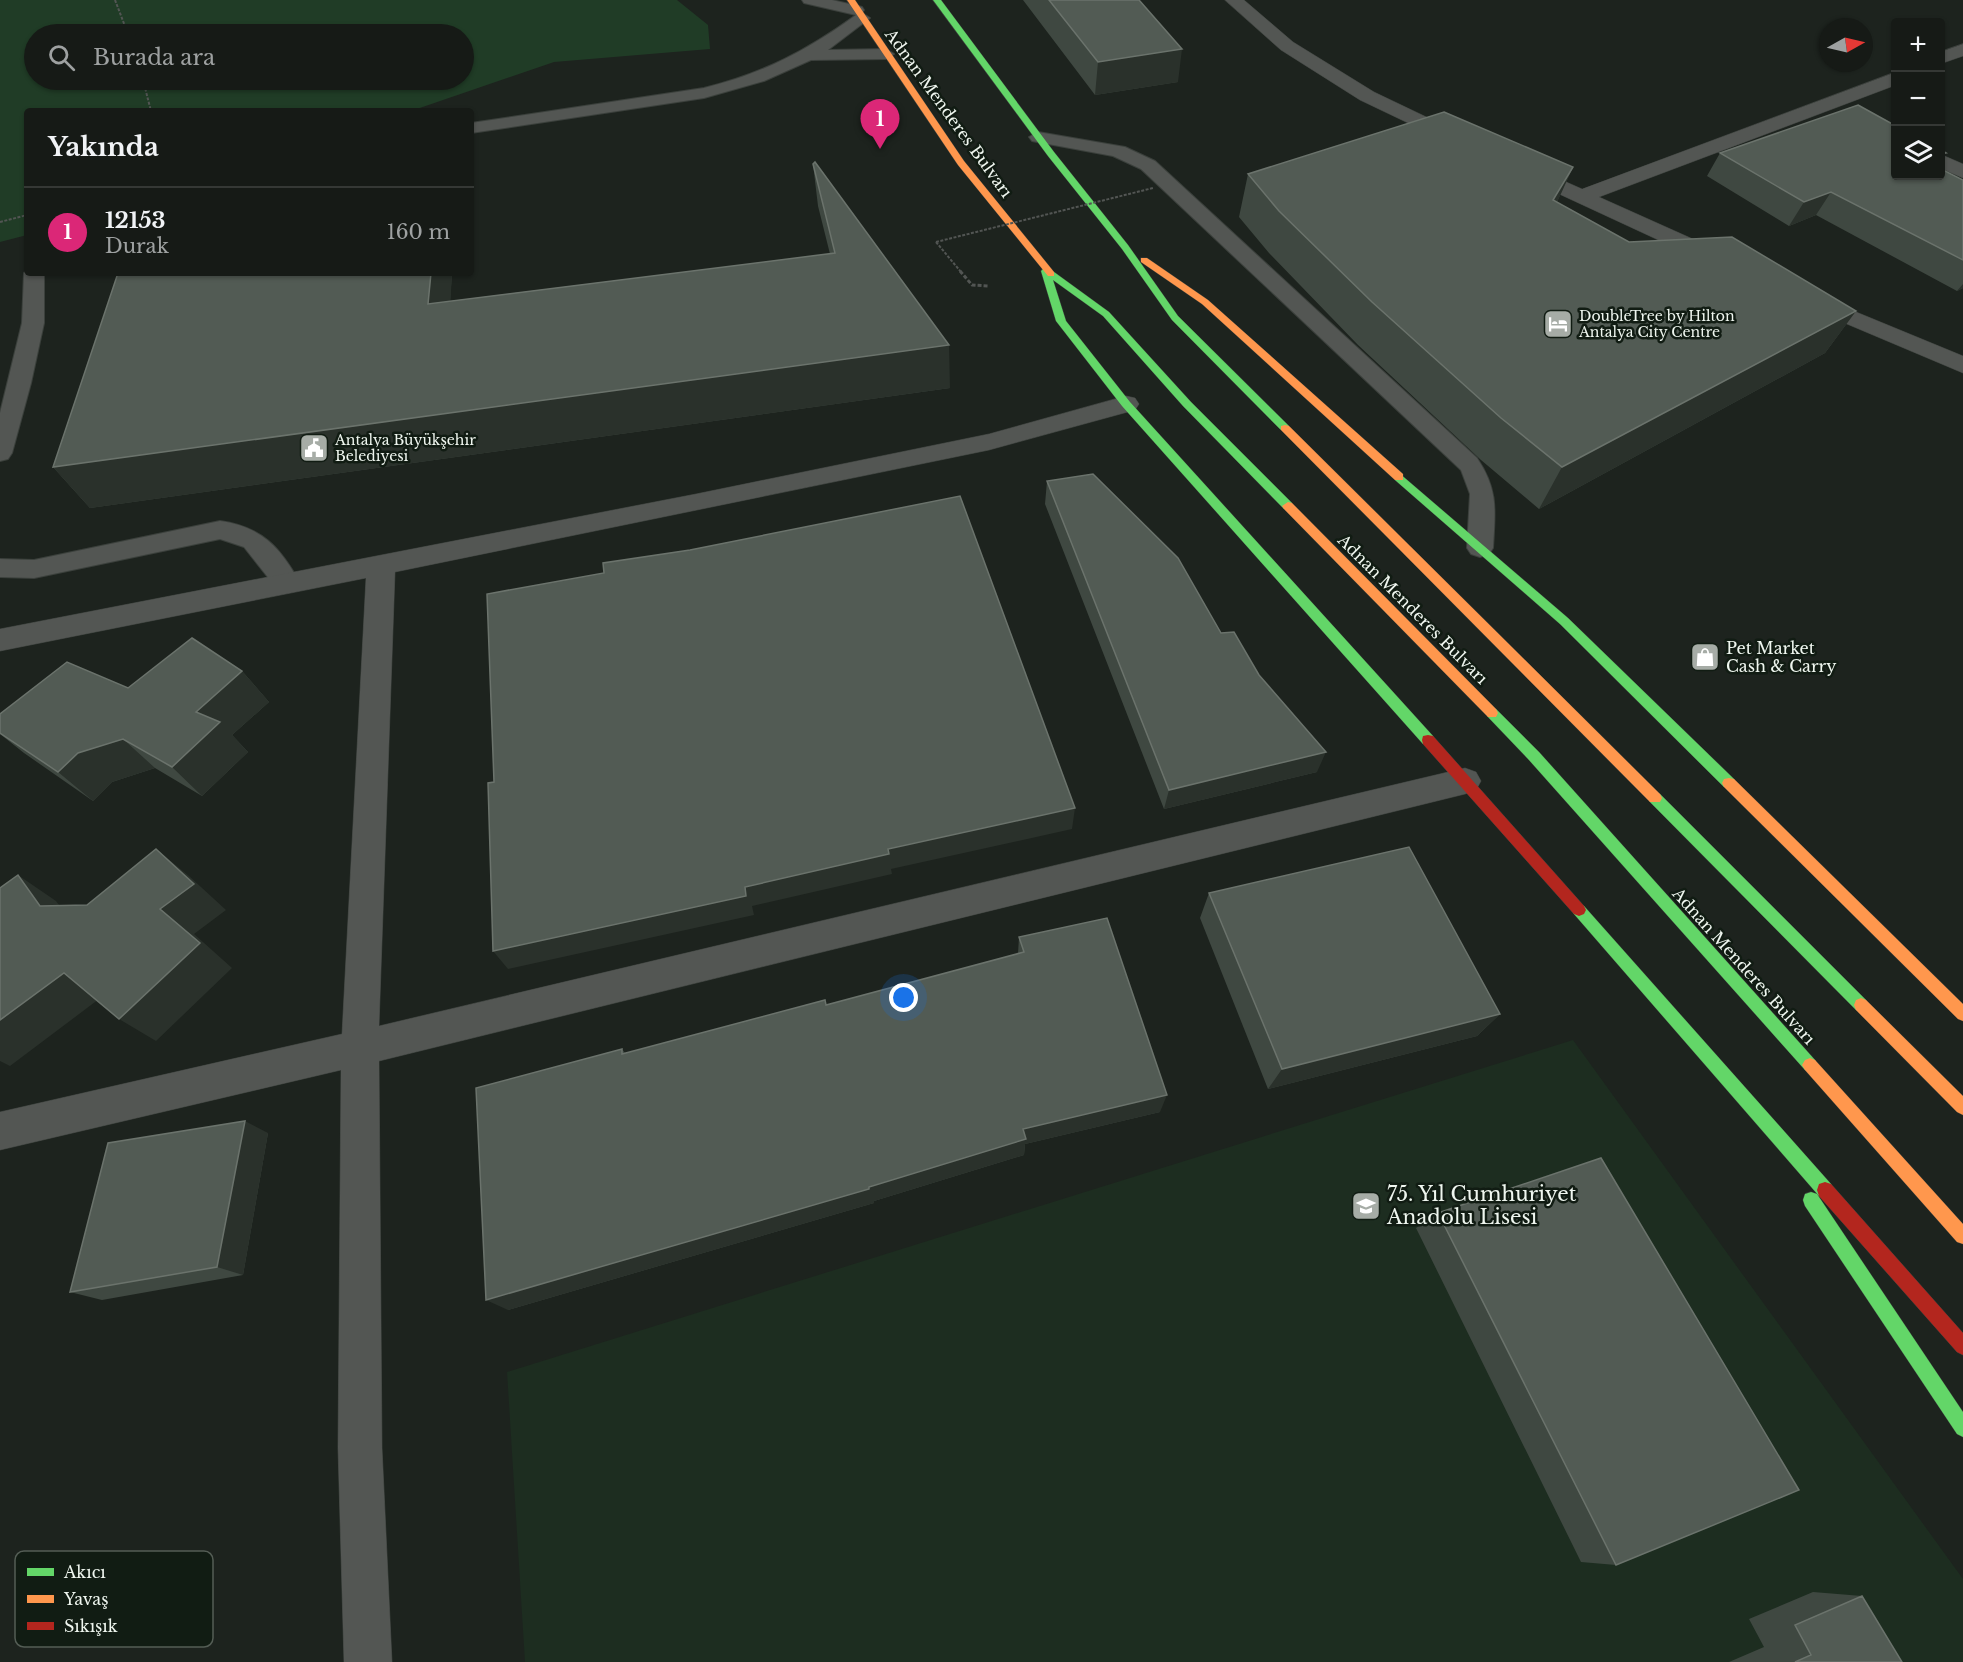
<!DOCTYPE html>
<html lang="tr">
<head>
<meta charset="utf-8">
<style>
	body { margin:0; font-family:"Libre Baskerville",serif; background:#232723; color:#f1f3f6 }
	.controls { position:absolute; right:18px; top:18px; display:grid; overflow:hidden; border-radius:6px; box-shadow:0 2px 4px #0004 }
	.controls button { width:54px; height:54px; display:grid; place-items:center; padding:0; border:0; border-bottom:2px solid #353835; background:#161a16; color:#f1f3f6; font:30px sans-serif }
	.compass { position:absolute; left:1819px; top:18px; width:54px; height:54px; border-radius:50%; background:#161a16; box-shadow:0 2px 4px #0004; rotate:82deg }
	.you { position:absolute; left:904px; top:998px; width:21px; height:21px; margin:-15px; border:4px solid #fff; border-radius:50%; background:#1a73e8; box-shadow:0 0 0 9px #1a73e833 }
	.badge { display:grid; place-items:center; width:39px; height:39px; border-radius:50%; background:#db2777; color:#fff; font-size:20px; font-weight:700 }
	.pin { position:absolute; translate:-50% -50px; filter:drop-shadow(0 2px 3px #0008) }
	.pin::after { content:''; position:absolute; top:32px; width:21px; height:18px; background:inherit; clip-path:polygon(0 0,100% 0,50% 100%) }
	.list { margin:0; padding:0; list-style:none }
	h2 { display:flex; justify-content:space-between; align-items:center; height:78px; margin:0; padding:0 24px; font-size:26px }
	h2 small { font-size:20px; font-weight:400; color:#9ea1a1 }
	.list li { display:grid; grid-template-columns:39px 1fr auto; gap:18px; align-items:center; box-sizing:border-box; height:90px; padding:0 24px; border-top:2px solid #353835 }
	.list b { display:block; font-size:22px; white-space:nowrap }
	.list p { margin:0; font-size:20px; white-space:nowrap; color:#9ea1a1 }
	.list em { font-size:20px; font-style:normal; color:#9ea1a1 }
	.icon { flex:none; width:33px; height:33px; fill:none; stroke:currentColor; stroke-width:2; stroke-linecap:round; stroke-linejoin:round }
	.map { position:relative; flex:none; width:1963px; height:1662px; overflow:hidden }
	.search { position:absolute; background:#161a16; box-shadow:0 2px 4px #0004; left:24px; top:24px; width:450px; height:66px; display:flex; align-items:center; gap:15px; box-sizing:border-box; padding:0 21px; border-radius:33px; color:#9ea1a1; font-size:22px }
	.panel { position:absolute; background:#161a16; box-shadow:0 2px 4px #0004; left:24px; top:108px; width:450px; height:168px; border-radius:6px }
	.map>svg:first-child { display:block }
</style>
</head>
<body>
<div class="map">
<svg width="1963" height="1662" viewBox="0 0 1963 1662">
	<rect width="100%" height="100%" fill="#1d231e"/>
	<path fill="#1d2d20" d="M 1573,1040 L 1963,1579 L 1963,1662 L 525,1662 L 507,1372 Z"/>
	<path fill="#203c26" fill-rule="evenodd" d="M 0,0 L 677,0 L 708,25 L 710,49 L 554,62 L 411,111 L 27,111 L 27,235 L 0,242 ZM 34,34 L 464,34 L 464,80 L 34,80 Z"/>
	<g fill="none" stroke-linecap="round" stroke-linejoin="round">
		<g stroke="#3b403c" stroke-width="2">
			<path id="lane" d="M 802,0 L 832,0 L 862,7 L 864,10 L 862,13 L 870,18 L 828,50 L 886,49 L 894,54 L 886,59 L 811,60 L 764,81 L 704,98 L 471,133 L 471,123 L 704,88 C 764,73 806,51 856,15 L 804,3 Z
				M 1038,132 L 1125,147 L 1155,161 L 1477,458 C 1499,491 1495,511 1493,548 L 1489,554 L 1480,557 L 1471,554 L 1467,548 L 1470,494 L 1461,470 L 1141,169 L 1113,156 L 1032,141 L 1029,137 Z
				M 27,269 L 27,273 L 44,273 L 44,323 L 31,383 L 12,453 L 8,459 L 0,461 L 0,413 L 22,323 L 24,273 Z
				M 220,521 C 262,527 280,547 300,583 L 296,590 L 287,592 L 278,590 L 244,547 L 220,539 L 34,578 L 0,577 L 0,559 L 34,560 Z"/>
		</g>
		<g stroke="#3b403c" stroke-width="1">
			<path id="street" d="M 1225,0 L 1244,0 L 1293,42 L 1374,92 L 1464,135 L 1467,139 L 1464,143 L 1450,143 L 1360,100 L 1281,50 Z
				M 1963,44 L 1963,56 L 1940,64 L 1940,52 Z
				M 1896,72 L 1896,85 L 1599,197 L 1724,253 L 1727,258 L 1724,263 L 1708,263 L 1516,174 L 1513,170 L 1516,166 L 1530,166 L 1582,189 Z
				M 1940,154 L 1963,164 L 1963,178 L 1940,168 Z
				M 1810,293 L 1963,356 L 1963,373 L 1802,305 L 1798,300 L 1802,295 Z
				M 1126,396 L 1135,398 L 1139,404 L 1135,410 L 989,450 L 395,572 L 379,1026 L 1465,768 L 1476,772 L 1481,781 L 1476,790 L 1465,794 L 379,1061 L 382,1448 L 392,1662 L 344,1662 L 338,1448 L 341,1070 L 0,1150 L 0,1112 L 342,1034 L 366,578 L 0,651 L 0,629 L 696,494 L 989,434 Z"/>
		</g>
		<g stroke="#3b403c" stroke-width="1">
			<path id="fast" d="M 933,0 L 941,0 L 1054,152 L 1128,245 L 1178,316 L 1289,426 L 1289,430 L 1281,430 L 1172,320 L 1122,249 L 1048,156 Z
				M 1043,269 L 1054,272 L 1109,312 L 1191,402 L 1292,503 L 1292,509 L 1284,509 L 1183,406 L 1103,316 L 1053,280 L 1066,321 L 1130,402 L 1433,736 L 1434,740 L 1433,744 L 1423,744 L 1122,406 L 1056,321 L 1041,271 Z
				M 1399,473 L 1568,618 L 1734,779 L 1736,783 L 1734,787 L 1724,787 L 1560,624 L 1395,480 L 1395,474 Z
				M 1492,708 L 1496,709 L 1539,752 L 1815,1060 L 1818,1065 L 1815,1070 L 1810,1072 L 1805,1070 L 1529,760 L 1488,717 L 1486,713 L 1488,709 Z
				M 1655,792 L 1660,794 L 1866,1000 L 1868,1005 L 1866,1010 L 1861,1012 L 1856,1010 L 1650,802 L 1648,798 L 1650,794 Z
				M 1579,904 L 1584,906 L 1831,1184 L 1833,1190 L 1831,1196 L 1825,1198 L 1819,1196 L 1574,914 L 1572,910 L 1574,906 Z
				M 1811,1192 L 1817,1194 L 1963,1412 L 1963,1437 L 1957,1434 L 1805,1206 L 1803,1200 L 1805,1194 Z"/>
		</g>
		<g stroke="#3b403c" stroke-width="1">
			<path id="slow" d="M 847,0 L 855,0 L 964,161 L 1054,272 L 1054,276 L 1048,276 L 958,165 Z
				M 1141,258 L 1147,258 L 1208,300 L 1403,474 L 1403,480 L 1395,480 L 1202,304 L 1141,262 Z
				M 1285,425 L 1289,426 L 1660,794 L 1662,798 L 1660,802 L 1650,802 L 1281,430 L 1281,426 Z
				M 1288,502 L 1292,503 L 1496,709 L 1498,713 L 1496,717 L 1488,717 L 1284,509 L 1282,506 Z
				M 1729,778 L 1734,779 L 1963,1004 L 1963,1021 L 1958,1019 L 1724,787 L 1722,783 L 1724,779 Z
				M 1861,998 L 1866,1000 L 1963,1096 L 1963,1115 L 1957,1112 L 1856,1010 L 1854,1005 L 1856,1000 Z
				M 1810,1058 L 1815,1060 L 1963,1224 L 1963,1244 L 1957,1242 L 1805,1070 L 1802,1065 L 1805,1060 Z"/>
		</g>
		<g stroke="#3b403c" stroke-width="1">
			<path id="jam" d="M 1428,735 L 1433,736 L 1584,906 L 1586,910 L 1584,914 L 1579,916 L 1574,914 L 1423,744 L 1422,740 L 1423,736 Z
				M 1825,1182 L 1831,1184 L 1963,1333 L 1963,1355 L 1957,1352 L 1819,1196 L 1817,1190 L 1819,1184 Z"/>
		</g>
		<path stroke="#525553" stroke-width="2" stroke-dasharray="3 1.5" stroke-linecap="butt" d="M 115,0 L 128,34
			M 143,80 L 151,111
			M 0,222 L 27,215
			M 936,242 L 961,272"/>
		<path stroke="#525553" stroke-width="3" stroke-dasharray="4 2" stroke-linecap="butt" d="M 960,271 L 972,285 L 989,286"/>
		<use href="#lane" fill="#535653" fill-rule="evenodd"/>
		<use href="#street" fill="#535653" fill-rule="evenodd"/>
		<use href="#fast" fill="#63d668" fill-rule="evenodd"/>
		<use href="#slow" fill="#ff974d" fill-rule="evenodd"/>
		<use href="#jam" fill="#b3261e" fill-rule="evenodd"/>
		<path stroke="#525553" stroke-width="2" stroke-dasharray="3 1.5" stroke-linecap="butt" d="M 936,242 L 1153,188"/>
	</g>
	<path fill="#3f4841" d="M 1023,0 L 1139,0 L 1178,82 L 1095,95 Z
		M 1720,153 L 1896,176 L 1963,180 L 1963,288 L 1957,291 L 1816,215 L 1789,226 L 1707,176 Z
		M 813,164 L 950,388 L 90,508 L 53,467 L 118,273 L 452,273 L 450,301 L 830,254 L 818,206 Z
		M 1573,167 L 1557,202 L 1629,242 L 1856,311 L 1825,353 L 1539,509 L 1481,460 L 1358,345 L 1269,253 L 1239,217 L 1248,174 Z
		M 1047,481 L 1221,633 L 1259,675 L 1317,772 L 1164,809 L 1045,504 Z
		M 242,671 L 269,702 L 232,735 L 248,752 L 202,796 L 155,768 L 112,782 L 93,801 L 24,753 L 0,734 L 0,714 L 128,688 Z
		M 1209,893 L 1500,1014 L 1477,1036 L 1268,1089 L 1200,918 Z
		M 1019,937 L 1160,1112 L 1025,1144 L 1024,1155 L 874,1201 L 874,1203 L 508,1310 L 622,1049 L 625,1053 L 826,1005 L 1018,954 Z
		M 268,1133 L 243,1275 L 102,1300 L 70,1292 Z
		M 1438,1213 L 1616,1565 L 1581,1562 L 1416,1228 Z
		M 1813,1592 L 1862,1596 L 1902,1662 L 1729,1662 L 1764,1647 L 1749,1619 Z"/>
	<path fill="#2a312b" d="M 1182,49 L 1178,82 L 1095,95 L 1098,62 Z
		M 1946,153 L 1941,160 L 1941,154 Z
		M 1573,167 L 1554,209 L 1553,200 Z
		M 1831,192 L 1816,215 L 1789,226 L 1804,202 Z
		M 431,273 L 452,273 L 448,347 L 428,304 Z
		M 1963,284 L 1963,288 L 1957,291 Z
		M 1856,311 L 1825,353 L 1539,509 L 1562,467 Z
		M 949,345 L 950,388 L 90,508 L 53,467 Z
		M 242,671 L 269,702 L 232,735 L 248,752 L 202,796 L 172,767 L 196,712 Z
		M 123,739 L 155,768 L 112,782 L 93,801 L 58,772 L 78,753 Z
		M 1326,752 L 1317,772 L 1164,809 L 1169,790 Z
		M 1075,808 L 1072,829 L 891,869 L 892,874 L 752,906 L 754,915 L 508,969 L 493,951 L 745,887 L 888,849 Z
		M 156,849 L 189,876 L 226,910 L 194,934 L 232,968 L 156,1041 L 119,1019 Z
		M 18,875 L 56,901 L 79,931 L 40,906 Z
		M 64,973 L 103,996 L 10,1066 L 0,1061 L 0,1020 Z
		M 1500,1014 L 1477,1036 L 1268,1089 L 1282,1069 Z
		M 1167,1095 L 1160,1112 L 1025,1144 L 1024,1155 L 874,1201 L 874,1203 L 508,1310 L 486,1300 L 869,1187 L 1023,1129 Z
		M 245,1121 L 268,1133 L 243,1275 L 217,1267 Z"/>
	<path fill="#525b54" stroke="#6b736c" stroke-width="1.5" d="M 1049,0 L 1139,0 L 1182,49 L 1098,62 Z
		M 1858,105 L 1896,126 L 1896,176 L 1941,176 L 1941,169 L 1963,180 L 1963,260 L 1831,192 L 1804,202 L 1720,153 Z
		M 1444,112 L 1573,167 L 1553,200 L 1629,242 L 1732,237 L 1856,311 L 1562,467 L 1501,418 L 1372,302 L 1279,211 L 1248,174 Z
		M 1941,150 L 1946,153 L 1941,154 Z
		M 815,162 L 949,345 L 53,467 L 118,273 L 431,273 L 428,304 L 835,253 L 813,164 Z
		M 1093,474 L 1178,558 L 1221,633 L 1234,632 L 1259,675 L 1326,752 L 1169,790 L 1047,481 Z
		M 960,496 L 1075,808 L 888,849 L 889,854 L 745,887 L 746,896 L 493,951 L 488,783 L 494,782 L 487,594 L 604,573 L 603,563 L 690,550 Z
		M 192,638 L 242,671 L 196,712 L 220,722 L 172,767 L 123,739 L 78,753 L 58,772 L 0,733 L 0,714 L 67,662 L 128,688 Z
		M 1409,847 L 1500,1014 L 1282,1069 L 1209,893 Z
		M 156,849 L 194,884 L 160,909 L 200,943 L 119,1019 L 64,973 L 0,1020 L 0,888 L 18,875 L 40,906 L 87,905 Z
		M 1107,918 L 1167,1095 L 1023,1129 L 1026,1139 L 869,1187 L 869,1189 L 486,1300 L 476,1088 L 622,1049 L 622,1054 L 825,1000 L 826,1005 L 1024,952 L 1019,937 Z
		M 245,1121 L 217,1267 L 70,1292 L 108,1143 Z
		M 1601,1158 L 1799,1490 L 1616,1565 L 1438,1213 Z
		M 1862,1596 L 1902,1662 L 1795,1662 L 1811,1655 L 1795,1625 Z"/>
	<defs>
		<g id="hotel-square" transform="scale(1.5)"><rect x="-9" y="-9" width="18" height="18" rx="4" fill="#a6aca6" stroke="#111c13"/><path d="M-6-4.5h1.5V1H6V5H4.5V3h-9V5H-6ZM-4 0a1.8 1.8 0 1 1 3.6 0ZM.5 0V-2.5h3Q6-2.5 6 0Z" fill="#fff"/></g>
		<g id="civic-square" transform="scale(1.5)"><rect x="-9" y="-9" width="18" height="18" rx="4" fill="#a6aca6" stroke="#111c13"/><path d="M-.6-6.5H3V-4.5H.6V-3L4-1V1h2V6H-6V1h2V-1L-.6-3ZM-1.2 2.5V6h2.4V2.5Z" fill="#fff"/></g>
		<g id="shop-square" transform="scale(1.5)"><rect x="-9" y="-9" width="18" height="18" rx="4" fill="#a6aca6" stroke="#111c13"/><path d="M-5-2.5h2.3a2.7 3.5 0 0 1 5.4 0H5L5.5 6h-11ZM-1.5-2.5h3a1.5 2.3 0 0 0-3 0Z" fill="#fff"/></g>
		<g id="school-square" transform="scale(1.5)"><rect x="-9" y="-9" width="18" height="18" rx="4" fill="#a6aca6" stroke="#111c13"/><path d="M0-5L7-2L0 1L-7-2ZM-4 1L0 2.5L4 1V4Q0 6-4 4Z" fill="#fff"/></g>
	</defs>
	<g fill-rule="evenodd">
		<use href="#hotel-square" x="1558" y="324"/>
		<use href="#civic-square" x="314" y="448"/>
		<use href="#shop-square" x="1705" y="657"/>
		<use href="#school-square" x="1366" y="1206"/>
	</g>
	<g text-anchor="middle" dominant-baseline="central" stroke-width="5" stroke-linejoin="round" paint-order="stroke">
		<g font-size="14" fill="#eff6ef" stroke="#111c13" text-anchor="start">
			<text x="1579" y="316">DoubleTree by Hilton<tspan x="1579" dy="16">Antalya City Centre</tspan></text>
			<text x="335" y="440">Antalya Büyükşehir<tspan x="335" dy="16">Belediyesi</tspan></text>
		</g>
		<g font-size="16" fill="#eff6ef" stroke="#111c13">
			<text transform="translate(949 113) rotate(54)">Adnan Menderes Bulvarı</text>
			<text transform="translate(1413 609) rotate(45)">Adnan Menderes Bulvarı</text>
			<text transform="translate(1744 966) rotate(48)">Adnan Menderes Bulvarı</text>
		</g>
		<g font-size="16" fill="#eff6ef" stroke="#111c13" text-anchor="start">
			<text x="1726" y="648">Pet Market<tspan x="1726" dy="18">Cash &amp; Carry</tspan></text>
		</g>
		<g font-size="20" fill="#eff6ef" stroke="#111c13" text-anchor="start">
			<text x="1387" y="1194">75. Yıl Cumhuriyet<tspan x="1387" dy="23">Anadolu Lisesi</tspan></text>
		</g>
	</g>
	<rect x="15" y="1551" width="198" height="96" rx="9" fill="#111c13" stroke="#545d55" stroke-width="1.5"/>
	<rect x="27" y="1568" width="27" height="8" fill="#63d668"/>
	<rect x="27" y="1595" width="27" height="8" fill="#ff974d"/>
	<rect x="27" y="1622" width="27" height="8" fill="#b3261e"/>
	<g font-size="16" fill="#eff6ef">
		<text x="64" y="1578">Akıcı</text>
		<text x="64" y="1605">Yavaş</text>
		<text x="64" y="1632">Sıkışık</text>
	</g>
</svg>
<div class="controls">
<button>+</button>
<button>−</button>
<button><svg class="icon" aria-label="layers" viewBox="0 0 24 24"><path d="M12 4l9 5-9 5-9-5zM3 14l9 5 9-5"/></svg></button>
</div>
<svg class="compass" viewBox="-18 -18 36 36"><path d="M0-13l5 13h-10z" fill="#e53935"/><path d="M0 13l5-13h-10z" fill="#9ea1a1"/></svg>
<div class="you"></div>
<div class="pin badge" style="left:880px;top:149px">1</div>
<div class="search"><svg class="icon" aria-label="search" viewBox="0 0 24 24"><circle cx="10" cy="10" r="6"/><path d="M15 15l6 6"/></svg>Burada ara</div>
<section class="panel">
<h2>Yakında<small></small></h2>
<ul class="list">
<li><span class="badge">1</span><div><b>12153</b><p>Durak</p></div><em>160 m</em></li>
</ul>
</section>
</div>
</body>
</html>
